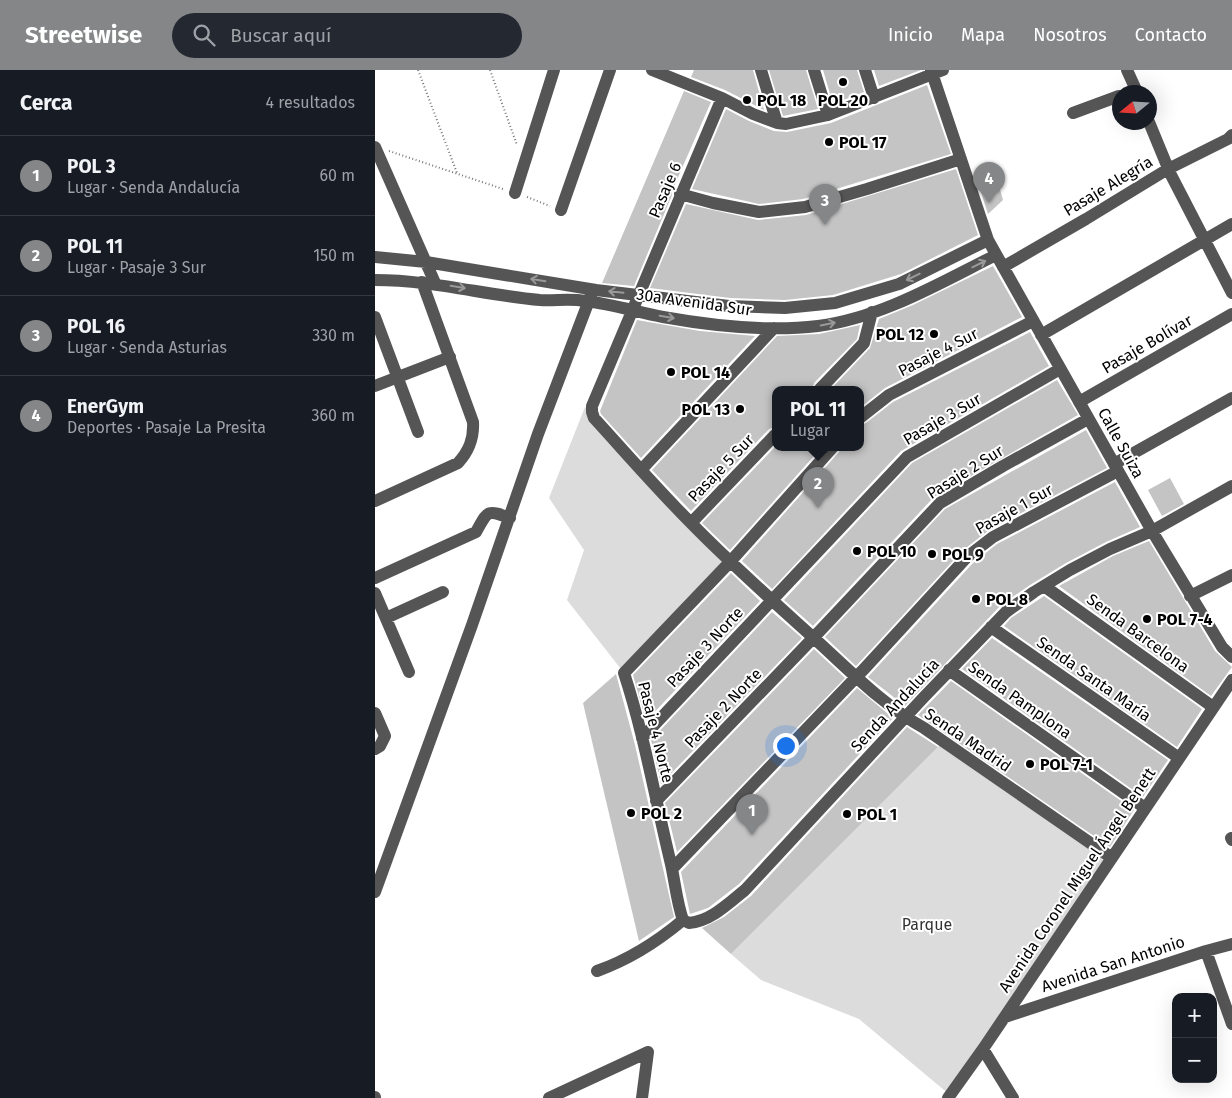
<!DOCTYPE html>
<html lang="es">
<head>
<meta charset="utf-8">
<style>
	body { margin:0; font-family:"Fira Sans",sans-serif; background:#242831; color:#f1f3f6 }
	.controls { position:absolute; right:15px; bottom:15px; display:grid; overflow:hidden; border-radius:10px; box-shadow:0 5px 20px #0002 }
	.controls button { width:45px; height:45px; display:grid; place-items:center; padding:0; border:0; border-bottom:1px solid #363941; background:#171b24; color:#f1f3f6; font:25px sans-serif }
	.compass { position:absolute; left:737px; top:15px; width:45px; height:45px; border-radius:50%; background:#171b24; box-shadow:0 5px 20px #0002; rotate:252deg }
	.you { position:absolute; left:410px; top:675px; width:18px; height:18px; margin:-12px; border:4px solid #fff; border-radius:50%; background:#1a73e8; box-shadow:0 0 0 8px #1a73e833 }
	.badge { display:grid; place-items:center; width:32px; height:32px; border-radius:50%; background:#858687; color:#fff; font-size:16px; font-weight:700 }
	.pin { position:absolute; translate:-50% -41px; filter:drop-shadow(0 1px 2px #0008) }
	.pin::after { content:''; position:absolute; top:26px; width:18px; height:15px; background:inherit; clip-path:polygon(0 0,100% 0,50% 100%) }
	.popup { position:absolute; left:397px; top:316px; width:92px; height:65px; box-sizing:border-box; display:grid; place-content:center; border-radius:10px; background:#171b24; filter:drop-shadow(0 1px 4px #0005); font-size:16px; white-space:nowrap; color:#9ea1a6 }
	.popup b { font-size:19px; color:#f1f3f6 }
	.popup::after { content:''; position:absolute; left:50%; top:100%; margin-left:-10px; border:10px solid transparent; border-top-color:#171b24 }
	.list { margin:0; padding:0; list-style:none }
	h2 { display:flex; justify-content:space-between; align-items:center; height:65px; margin:0; padding:0 20px; font-size:21px }
	h2 small { font-size:16px; font-weight:400; color:#9ea1a6 }
	.list li { display:grid; grid-template-columns:32px 1fr auto; gap:15px; align-items:center; box-sizing:border-box; height:80px; padding:0 20px; border-top:1px solid #363941 }
	.list b { display:block; font-size:19px; white-space:nowrap }
	.list p { margin:0; font-size:16px; white-space:nowrap; color:#9ea1a6 }
	.list em { font-size:16px; font-style:normal; color:#9ea1a6 }
	.icon { flex:none; width:28px; height:28px; fill:none; stroke:currentColor; stroke-width:2; stroke-linecap:round; stroke-linejoin:round }
	.map { position:relative; flex:none; width:857px; height:1028px; overflow:hidden }
	header { display:flex; align-items:center; gap:30px; box-sizing:border-box; height:70px; padding:0 25px; background:#858687; color:#fff }
	header strong { font-size:24px }
	nav { display:flex; gap:28px; margin-inline-start:auto; font-size:18px }
	.search { width:350px; height:45px; background:#242831; display:flex; align-items:center; gap:12px; box-sizing:border-box; padding:0 18px; border-radius:28px; color:#9ea1a6; font-size:19px }
	main { display:flex }
	aside { flex:1; background:#171b24 }
	.map>svg:first-child { display:block }
</style>
</head>
<body>
<header>
<strong>Streetwise</strong>
<div class="search"><svg class="icon" aria-label="search" viewBox="0 0 24 24"><circle cx="10" cy="10" r="6"/><path d="M15 15l6 6"/></svg>Buscar aquí</div>
<nav><a>Inicio</a><a>Mapa</a><a>Nosotros</a><a>Contacto</a></nav>
</header>
<main>
<aside>
<h2>Cerca<small>4 resultados</small></h2>
<ul class="list">
<li><span class="badge">1</span><div><b>POL 3</b><p>Lugar · Senda Andalucía</p></div><em>60 m</em></li>
<li><span class="badge">2</span><div><b>POL 11</b><p>Lugar · Pasaje 3 Sur</p></div><em>150 m</em></li>
<li><span class="badge">3</span><div><b>POL 16</b><p>Lugar · Senda Asturias</p></div><em>330 m</em></li>
<li><span class="badge">4</span><div><b>EnerGym</b><p>Deportes · Pasaje La Presita</p></div><em>360 m</em></li>
</ul>
</aside>
<div class="map">
<svg width="857" height="1028" viewBox="0 0 857 1028">
	<rect width="100%" height="100%" fill="#fff"/>
	<path fill="#dcdcdc" d="M 210,337 L 353,494 L 249,603 L 192,530 L 209,480 L 174,428 Z
		M 569,671 L 737,788 L 575,1025 L 484,949 L 386,910 L 356,884 Z"/>
	<path fill="#c4c4c4" d="M 319,0 L 378,0 L 389,40 L 350,20 L 316,7 Z
		M 394,0 L 431,0 L 443,39 L 408,46 Z
		M 448,0 L 482,0 L 489,22 L 458,34 Z
		M 499,0 L 546,0 L 504,16 Z
		M 552,15 L 576,84 L 428,129 L 384,134 L 317,119 L 351,39 L 374,51 L 399,61 L 412,62 L 456,53 Z
		M 309,21 L 336,32 L 297,121 L 297,125 L 259,216 L 227,213 Z
		M 581,99 L 603,165 L 526,204 L 458,225 L 410,230 L 355,228 L 275,218 L 311,134 L 383,150 L 431,145 Z
		M 620,102 L 628,130 L 613,144 L 601,107 Z
		M 618,196 L 647,247 L 510,318 L 486,337 L 486,319 L 456,319 L 495,278 L 504,249 L 538,235 Z
		M 262,250 L 325,261 L 380,266 L 266,388 L 226,344 L 225,341 Z
		M 485,255 L 482,269 L 439,313 L 437,319 L 400,319 L 400,357 L 394,359 L 316,441 L 277,400 L 402,266 L 444,264 Z
		M 655,262 L 674,296 L 526,381 L 397,519 L 367,491 L 464,382 L 466,377 L 486,377 L 486,355 L 491,353 L 518,332 Z
		M 682,310 L 703,345 L 559,427 L 438,556 L 409,530 L 537,393 Z
		M 711,360 L 732,398 L 614,460 L 587,481 L 481,596 L 450,567 L 570,439 Z
		M 400,377 L 447,377 L 355,480 L 327,453 Z
		M 795,408 L 809,434 L 787,446 L 773,420 Z
		M 740,412 L 765,457 L 731,472 L 691,493 L 655,515 L 626,535 L 530,636 L 493,607 L 598,493 L 622,474 Z
		M 774,471 L 840,581 L 857,597 L 836,626 L 684,516 L 738,486 Z
		M 356,503 L 385,531 L 271,651 L 258,605 Z
		M 669,526 L 827,639 L 802,677 L 629,556 L 636,548 Z
		M 397,542 L 427,568 L 286,714 L 276,670 Z
		M 617,568 L 793,690 L 768,727 L 587,599 Z
		M 439,579 L 470,608 L 302,782 L 290,733 Z
		M 241,604 L 260,675 L 299,847 L 264,871 L 208,633 Z
		M 576,611 L 759,740 L 735,777 L 543,645 Z
		M 482,618 L 518,648 L 364,814 L 333,838 L 315,844 L 306,802 Z
		M 532,657 L 563,677 L 356,884 L 327,858 L 349,847 L 376,826 Z"/>
	<g fill="none" stroke-linecap="round" stroke-linejoin="round">
		<path stroke="#777" stroke-width="2" stroke-dasharray="1 2.5" stroke-linecap="butt" d="M 43,0 L 82,103
			M 115,0 L 142,75
			M 14,81 L 128,119
			M 152,127 L 175,136"/>
		<path stroke="#555" stroke-width="12" d="M 277,0 L 347,28 L 378,44 L 402,53 L 411,54 L 453,45 L 568,0
			M 386,0 L 402,53
			M 439,0 L 453,45
			M 490,0 L 499,28
			M 556,0 L 613,170 L 777,461 L 847,577 L 857,587
			M 752,0 L 762,22
			M 347,28 L 217,336 L 217,342 L 219,348 C 251,383 283,420 317,454 C 356,494 399,532 441,570 C 475,601 509,636 549,658 L 737,788
			M 698,43 L 744,26
			M 774,52 L 795,103 L 857,223
			M 0,77 L 60,213
			M 140,123 L 179,0
			M 305,124 L 338,133 L 384,142 L 430,137 L 492,119 L 586,89
			M 186,140 L 235,0
			M 0,187 L 51,192 L 221,220 L 354,236 L 410,238 L 460,233 L 524,214 L 613,170
			M 628,197 L 711,149 L 793,99 L 853,69 L 857,65
			M 0,210 C 57,210 109,225 165,230 C 180,231 195,228 210,231 C 237,234 262,242 288,247 C 338,256 392,262 443,256 C 506,248 565,213 621,185
			M 0,247 L 43,362
			M 666,265 L 857,154
			M 0,316 L 75,287
			M 445,319 L 489,273 L 497,242
			M 704,332 L 857,244
			M 486,347 L 514,325 L 658,251
			M 739,394 L 857,328
			M 266,400 L 399,258
			M 0,431 L 83,393 C 94,381 99,369 98,352 L 47,212
			M 316,453 L 400,365
			M 0,508 L 101,462 C 113,441 111,439 135,448
			M 669,516 L 838,637
			M 0,523 L 34,602
			M 815,526 L 857,505
			M 11,548 L 68,522
			M 616,557 L 804,688
			M 574,600 L 770,738
			M 0,643 L 10,666 L 5,676 L 0,679
			M 267,668 L 532,387 L 685,299
			M 281,731 L 441,565 L 565,433 L 628,396 L 713,349
			M 856,768 L 857,770
			M 297,799 L 490,598 L 592,487 L 618,467 L 743,401
			M 0,822 L 97,555 L 163,364 L 218,220
			M 308,850 L 314,853 C 336,851 354,833 370,820 L 549,627 L 631,542 L 659,522 L 695,500 L 735,479 L 777,461 L 857,416
			M 308,850 C 301,830 300,810 295,790 C 280,728 269,664 249,603 L 355,492 L 458,377
			M 831,881 L 857,954
			M 222,901 C 253,890 283,871 308,850
			M 630,947 L 831,881 L 857,874
			M 608,979 L 638,1028
			M 0,1027 L 0,1028
			M 174,1028 L 273,982
			M 267,1028 L 273,982
			M 573,1028 L 608,979 L 857,610"/>
	</g>
	<defs><path id="oneway-shaft" d="M-6 0H5M1.5-3L5.5 0L1.5 3" fill="none" stroke-width="1.6" stroke-linecap="round" stroke-linejoin="round" transform="scale(1.25)"/></defs>
	<g stroke="#999">
		<use href="#oneway-shaft" transform="translate(604 194) rotate(-26)"/>
		<use href="#oneway-shaft" transform="translate(538 207) rotate(154)"/>
		<use href="#oneway-shaft" transform="translate(163 210) rotate(-171)"/>
		<use href="#oneway-shaft" transform="translate(83 217) rotate(9)"/>
		<use href="#oneway-shaft" transform="translate(241 222) rotate(-174)"/>
		<use href="#oneway-shaft" transform="translate(292 247) rotate(9)"/>
		<use href="#oneway-shaft" transform="translate(453 254) rotate(-11)"/>
	</g>
	<g fill="#000" stroke="#fff" stroke-width="2">
		<circle cx="468" cy="12" r="5"/>
		<circle cx="372" cy="30" r="5"/>
		<circle cx="454" cy="72" r="5"/>
		<circle cx="559" cy="264" r="5"/>
		<circle cx="296" cy="302" r="5"/>
		<circle cx="365" cy="339" r="5"/>
		<circle cx="482" cy="481" r="5"/>
		<circle cx="557" cy="484" r="5"/>
		<circle cx="601" cy="529" r="5"/>
		<circle cx="772" cy="549" r="5"/>
		<circle cx="655" cy="694" r="5"/>
		<circle cx="256" cy="743" r="5"/>
		<circle cx="472" cy="744" r="5"/>
	</g>
	<g text-anchor="middle" dominant-baseline="central" stroke-width="4" stroke-linejoin="round" paint-order="stroke">
		<g font-size="16" font-weight="bold" fill="#000" stroke="#fff" text-anchor="start">
			<text x="382" y="30">POL 18</text>
			<text x="468" y="30" text-anchor="middle">POL 20</text>
			<text x="464" y="72">POL 17</text>
			<text x="549" y="264" text-anchor="end">POL 12</text>
			<text x="306" y="302">POL 14</text>
			<text x="355" y="339" text-anchor="end">POL 13</text>
			<text x="492" y="481">POL 10</text>
			<text x="567" y="484">POL 9</text>
			<text x="611" y="529">POL 8</text>
			<text x="782" y="549">POL 7-4</text>
			<text x="665" y="694">POL 7-1</text>
			<text x="266" y="743">POL 2</text>
			<text x="482" y="744">POL 1</text>
		</g>
		<g font-size="16" fill="#000" stroke="#fff">
			<text transform="translate(733 116) rotate(-31)">Pasaje Alegría</text>
			<text transform="translate(290 120) rotate(-67)">Pasaje 6</text>
			<text transform="translate(319 232) rotate(8)">30a Avenida Sur</text>
			<text transform="translate(772 274) rotate(-30)">Pasaje Bolívar</text>
			<text transform="translate(563 282) rotate(-27)">Pasaje 4 Sur</text>
			<text transform="translate(567 349) rotate(-30)">Pasaje 3 Sur</text>
			<text transform="translate(746 373) rotate(61)">Calle Suiza</text>
			<text transform="translate(346 398) rotate(-46)">Pasaje 5 Sur</text>
			<text transform="translate(590 402) rotate(-32)">Pasaje 2 Sur</text>
			<text transform="translate(639 439) rotate(-29)">Pasaje 1 Sur</text>
			<text transform="translate(763 563) rotate(36)">Senda Barcelona</text>
			<text transform="translate(330 577) rotate(-47)">Pasaje 3 Norte</text>
			<text transform="translate(719 609) rotate(35)">Senda Santa María</text>
			<text transform="translate(645 630) rotate(35)">Senda Pamplona</text>
			<text transform="translate(520 635) rotate(-47)">Senda Andalucía</text>
			<text transform="translate(348 638) rotate(-46)">Pasaje 2 Norte</text>
			<text transform="translate(281 662) rotate(76)">Pasaje 4 Norte</text>
			<text transform="translate(593 670) rotate(34)">Senda Madrid</text>
			<text transform="translate(702 810) rotate(-56)">Avenida Coronel Miguel Ángel Benett</text>
			<text transform="translate(738 894) rotate(-18)">Avenida San Antonio</text>
		</g>
		<g font-size="16" fill="#333" stroke="#fff">
			<text x="552" y="854">Parque</text>
		</g>
	</g>
</svg>
<div class="controls">
<button>+</button>
<button>−</button>
</div>
<svg class="compass" viewBox="-18 -18 36 36"><path d="M0-13l5 13h-10z" fill="#e53935"/><path d="M0 13l5-13h-10z" fill="#9ea1a6"/></svg>
<div class="you"></div>
<div class="pin badge" style="left:377px;top:765px">1</div>
<div class="pin badge" style="left:443px;top:438px">2</div>
<div class="popup"><b>POL 11</b>Lugar</div>
<div class="pin badge" style="left:450px;top:155px">3</div>
<div class="pin badge" style="left:614px;top:133px">4</div>
</div>
</main>
</body>
</html>
